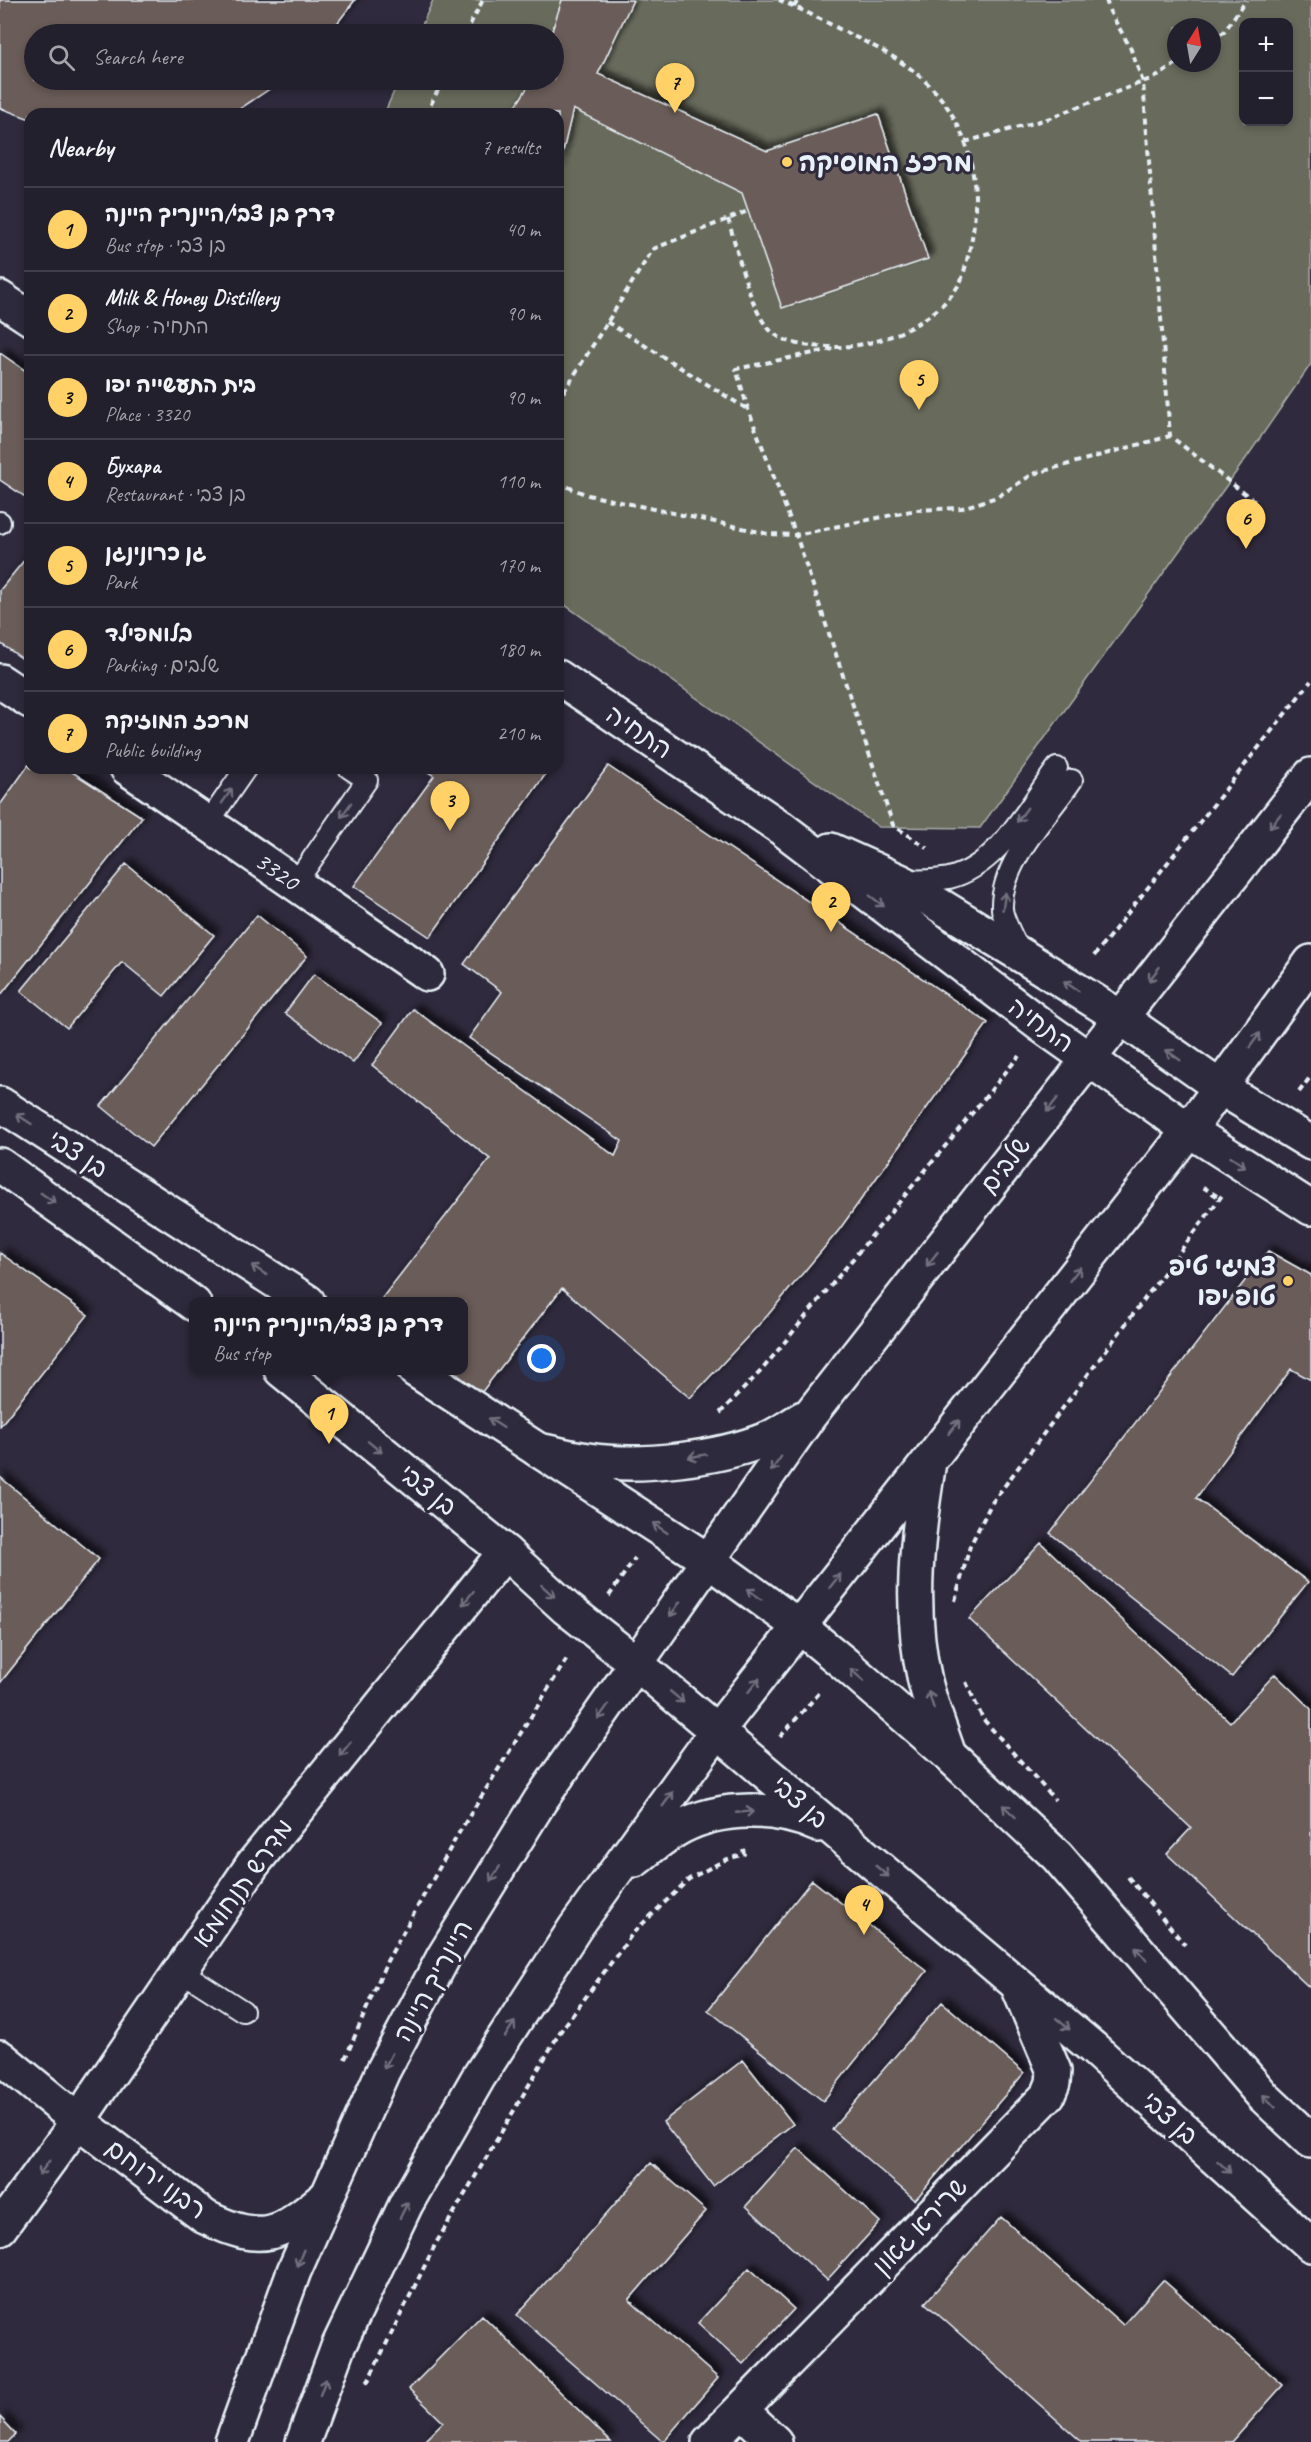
<!DOCTYPE html>
<html lang="en">
<head>
<meta charset="utf-8">
<style>
	body { margin:0; font-family:Caveat,"Playpen Sans Hebrew",sans-serif; background:#2f2d3a; color:#f1f3f6 }
	.controls { position:absolute; right:18px; top:18px; display:grid; overflow:hidden; border-radius:12px; box-shadow:0 3px 9px #0003 }
	.controls button { width:54px; height:54px; display:grid; place-items:center; padding:0; border:0; border-bottom:2px solid #403e4a; background:#23202e; color:#f1f3f6; font:30px sans-serif }
	.compass { position:absolute; left:1167px; top:18px; width:54px; height:54px; border-radius:50%; background:#23202e; box-shadow:0 3px 9px #0003; rotate:11deg }
	.you { position:absolute; left:542px; top:1359px; width:21px; height:21px; margin:-15px; border:4px solid #fff; border-radius:50%; background:#1a73e8; box-shadow:0 0 0 9px #1a73e833 }
	.badge { display:grid; place-items:center; width:39px; height:39px; border-radius:50%; background:#ffd166; color:#111; font-size:20px; font-weight:700 }
	.pin { position:absolute; translate:-50% -50px; filter:drop-shadow(0 2px 3px #0008) }
	.pin::after { content:''; position:absolute; top:32px; width:21px; height:18px; background:inherit; clip-path:polygon(0 0,100% 0,50% 100%) }
	.popup { position:absolute; left:189px; top:1297px; width:279px; height:78px; box-sizing:border-box; display:grid; place-content:center; border-radius:12px; background:#23202e; filter:drop-shadow(0 2px 4px #0005); font-size:20px; white-space:nowrap; color:#a3a3aa }
	.popup b { font-size:22px; color:#f1f3f6 }
	.popup::after { content:''; position:absolute; left:50%; top:100%; margin-left:-12px; border:12px solid transparent; border-top-color:#23202e }
	.list { margin:0; padding:0; list-style:none }
	h2 { display:flex; justify-content:space-between; align-items:center; height:78px; margin:0; padding:0 24px; font-size:26px }
	h2 small { font-size:20px; font-weight:400; color:#a3a3aa }
	.list li { display:grid; grid-template-columns:39px 1fr auto; gap:18px; align-items:center; box-sizing:border-box; height:84px; padding:0 24px; border-top:2px solid #403e4a }
	.list b { display:block; font-size:22px; white-space:nowrap }
	.list p { margin:0; font-size:20px; white-space:nowrap; color:#a3a3aa }
	.list em { font-size:20px; font-style:normal; color:#a3a3aa }
	.icon { flex:none; width:33px; height:33px; fill:none; stroke:currentColor; stroke-width:2; stroke-linecap:round; stroke-linejoin:round }
	.map { position:relative; flex:none; width:1311px; height:2442px; overflow:hidden }
	.search { position:absolute; background:#23202e; box-shadow:0 3px 9px #0003; left:24px; top:24px; width:540px; height:66px; display:flex; align-items:center; gap:15px; box-sizing:border-box; padding:0 21px; border-radius:33px; color:#a3a3aa; font-size:22px }
	.panel { position:absolute; background:#23202e; box-shadow:0 3px 9px #0003; left:24px; top:108px; width:540px; height:666px; border-radius:18px }
	.map>svg:first-child { display:block }
</style>
</head>
<body>
<div class="map">
<svg width="1311" height="2442" viewBox="0 0 1311 2442">
	<defs>
		<filter id="shadow"><feDropShadow dx="5.5" dy="-5.5" stdDeviation="3" flood-color="#0009"/></filter>
	</defs>
	<rect width="100%" height="100%" fill="#2f2a3d"/>
	<filter id="ink" filterUnits="userSpaceOnUse"><feTurbulence type="fractalNoise" baseFrequency=".0167" numOctaves="2"/><feDisplacementMap in="SourceGraphic" scale="12" xChannelSelector="R" yChannelSelector="G"/><feConvolveMatrix kernelMatrix="1 2 1 2 8 2 1 2 1" color-interpolation-filters="sRGB"/></filter>
	<g filter="url(#ink)">
		<path fill="#686b5c" stroke="#a8aeaa" stroke-width="1.5" fill-rule="evenodd" d="M 433,0 L 1311,0 L 1311,364 L 1247,457 L 980,828 L 879,827 L 558,600 L 558,114 L 384,114 L 399,80 L 554,80 L 554,34 L 418,34 ZM 1244,22 L 1288,22 L 1288,122 L 1244,122 ZM 1176,27 L 1212,27 L 1212,63 L 1176,63 Z"/>
		<path fill="#6a5b58" stroke="#e8f1f8" stroke-width="1.5" filter="url(#shadow)" d="M 0,0 L 355,0 L 329,34 L 34,34 L 34,80 L 283,80 L 232,114 L 30,114 L 30,119 L 0,108 Z
			M 562,0 L 633,0 L 598,74 L 767,151 L 878,114 L 928,259 L 782,308 L 742,193 L 573,109 L 558,172 L 558,114 L 511,114 L 532,80 L 554,80 L 554,34 L 551,34 Z
			M 0,353 L 30,374 L 30,500 L 0,480 Z
			M 30,553 L 30,664 L 0,643 L 0,590 Z
			M 30,763 L 30,768 L 66,768 L 142,817 L 0,996 L 0,805 Z
			M 608,766 L 988,1023 L 839,1230 L 767,1316 L 690,1398 L 562,1288 L 481,1393 L 452,1370 L 464,1370 L 464,1302 L 379,1302 L 490,1159 L 372,1065 L 413,1009 L 615,1156 L 622,1141 L 469,1038 L 502,992 L 464,964 Z
			M 422,768 L 550,768 L 430,937 L 354,886 L 434,776 Z
			M 126,864 L 214,935 L 164,996 L 122,962 L 67,1028 L 21,991 Z
			M 257,915 L 307,956 L 151,1147 L 101,1106 Z
			M 314,974 L 382,1023 L 353,1063 L 285,1013 Z
			M 1268,1251 L 1311,1275 L 1311,1380 L 1291,1369 L 1196,1498 L 1308,1582 L 1232,1677 L 1050,1533 Z
			M 0,1253 L 88,1315 L 0,1426 Z
			M 0,1477 L 99,1559 L 0,1683 Z
			M 1041,1543 L 1230,1722 L 1275,1674 L 1311,1709 L 1311,1989 L 1167,1854 L 1191,1828 L 969,1619 Z
			M 812,1880 L 927,1971 L 823,2101 L 708,2010 Z
			M 942,2002 L 1024,2073 L 915,2200 L 832,2129 Z
			M 743,2060 L 793,2124 L 713,2186 L 663,2122 Z
			M 798,2148 L 880,2222 L 827,2280 L 746,2206 Z
			M 651,2163 L 706,2211 L 629,2300 L 718,2378 L 663,2442 L 517,2315 Z
			M 1001,2217 L 1123,2325 L 1163,2280 L 1283,2385 L 1232,2442 L 1082,2442 L 925,2303 Z
			M 749,2268 L 794,2309 L 743,2364 L 698,2323 Z
			M 482,2315 L 611,2442 L 423,2442 L 443,2422 L 409,2389 Z
			M 0,2417 L 16,2434 L 8,2442 L 0,2442 Z"/>
		<g fill="none" stroke-linecap="round" stroke-linejoin="round">
			<g stroke="#e8f1f8" stroke-width="24">
				<path id="service" d="M 0,522 L 0,523
					M 208,823 L 246,768
					M 902,881 C 917,880 934,881 949,878 C 999,866 1028,806 1057,768
					M 295,884 L 367,780 L 349,768
					M 1020,952 C 1015,942 1003,920 1002,909 C 1000,862 1048,816 1072,780
					M 181,1971 L 243,2011"/>
			</g>
			<g stroke="#e8f1f8" stroke-width="38">
				<path id="minor" d="M 0,298 L 30,318
					M 558,677 L 780,827 L 1042,1026 L 1189,1130 L 1311,1208
					M 0,681 L 30,701
					M 127,768 L 427,974
					M 831,850 L 900,881 L 1021,955 L 1120,1017 L 1221,1088 L 1311,1143
					M 0,2057 L 78,2121 L 205,2217 C 265,2246 279,2235 327,2196
					M 0,2228 L 78,2121 L 253,1864 L 505,1552
					M 741,2410 L 775,2442
					M 709,2442 L 1048,2095 L 1053,2083 L 1054,2071 L 1017,1984"/>
			</g>
			<g stroke="#e8f1f8" stroke-width="38">
				<path id="tertiary" d="M 0,1104 L 308,1302
					M 0,1165 L 194,1304
					M 281,1370 L 505,1552 L 566,1608 L 637,1664
					M 415,1370 L 709,1561"/>
			</g>
			<g stroke="#e8f1f8" stroke-width="38">
				<path id="secondary" d="M 538,1450 C 555,1453 571,1458 588,1460 C 641,1468 717,1459 767,1439 C 779,1434 791,1425 803,1418
					M 929,1462 C 917,1535 908,1609 925,1681 C 931,1706 941,1731 949,1755
					M 709,1561 L 800,1627 L 845,1664 L 949,1755 L 1057,1856 L 1264,2097 L 1311,2141
					M 637,1664 L 1093,2048 L 1311,2245
					M 635,1860 C 650,1848 664,1836 681,1827 C 721,1806 777,1806 818,1825
					M 232,2442 L 294,2271 L 383,2071 L 444,1956 L 540,1801 L 810,1415 L 1311,775
					M 303,2442 L 338,2347 L 406,2204 L 478,2078 L 575,1928 L 717,1731 L 1189,1130 L 1311,962"/>
			</g>
			<path stroke="#e8f1f8" stroke-width="4" stroke-dasharray="6 4.5" stroke-linecap="butt" d="M 1106,0 L 1110,12 L 1130,47 L 1143,82 L 1170,436 L 1257,503
				M 794,7 L 798,0
				M 465,34 L 483,0
				M 1212,40 L 1224,32 L 1246,0
				M 426,114 L 443,80
				M 965,142 L 1047,119 L 1158,76 L 1177,63
				M 728,219 C 737,248 749,308 769,329 C 784,345 807,346 828,347 C 874,349 932,326 958,286 C 964,277 966,263 969,252 C 984,191 972,125 925,81 C 903,60 876,47 849,34 C 826,22 803,10 779,0
				M 607,322 L 747,409
				M 833,349 L 736,369 L 748,409 L 796,535 L 893,825 L 927,848
				M 558,401 L 653,249 L 748,211
				M 558,483 L 588,495 L 729,525 L 768,534 L 796,535 L 916,510 L 962,508 L 997,497 L 1033,474 L 1170,436
				M 1094,956 L 1311,681
				M 1299,1092 L 1311,1076
				M 1203,1187 L 1220,1198
				M 720,1413 L 761,1371 L 1019,1056
				M 609,1596 L 635,1558
				M 955,1601 L 970,1546 L 991,1504 L 1223,1194
				M 966,1682 L 983,1719 L 1055,1800
				M 780,1737 L 821,1691
				M 1128,1877 L 1185,1945
				M 345,2059 L 387,1961 L 460,1831 L 568,1657
				M 367,2383 L 435,2245 L 560,2032 L 633,1933 L 689,1879 L 725,1860 L 744,1854 L 743,1848"/>
			<use href="#service" stroke="#2f2a3d" stroke-width="20"/>
			<use href="#minor" stroke="#2f2a3d" stroke-width="33"/>
			<use href="#tertiary" stroke="#2f2a3d" stroke-width="33"/>
			<use href="#secondary" stroke="#2f2a3d" stroke-width="33"/>
		</g>
		<defs><path id="oneway-shaft" d="M-6 0H5M1.5-3L5.5 0L1.5 3" fill="none" stroke-width="1.6" stroke-linecap="round" stroke-linejoin="round" transform="scale(1.5)"/></defs>
		<g stroke="#70707e">
			<use href="#oneway-shaft" transform="translate(227 796) rotate(-55)"/>
			<use href="#oneway-shaft" transform="translate(346 810) rotate(125)"/>
			<use href="#oneway-shaft" transform="translate(1022 815) rotate(126)"/>
			<use href="#oneway-shaft" transform="translate(1275 821) rotate(128)"/>
			<use href="#oneway-shaft" transform="translate(877 901) rotate(37)"/>
			<use href="#oneway-shaft" transform="translate(1004 901) rotate(-81)"/>
			<use href="#oneway-shaft" transform="translate(1154 974) rotate(128)"/>
			<use href="#oneway-shaft" transform="translate(1071 986) rotate(-147)"/>
			<use href="#oneway-shaft" transform="translate(1255 1040) rotate(-54)"/>
			<use href="#oneway-shaft" transform="translate(1173 1055) rotate(-145)"/>
			<use href="#oneway-shaft" transform="translate(1052 1105) rotate(128)"/>
			<use href="#oneway-shaft" transform="translate(24 1119) rotate(-147)"/>
			<use href="#oneway-shaft" transform="translate(1238 1162) rotate(33)"/>
			<use href="#oneway-shaft" transform="translate(48 1198) rotate(35)"/>
			<use href="#oneway-shaft" transform="translate(932 1259) rotate(128)"/>
			<use href="#oneway-shaft" transform="translate(259 1270) rotate(-147)"/>
			<use href="#oneway-shaft" transform="translate(1075 1274) rotate(-52)"/>
			<use href="#oneway-shaft" transform="translate(496 1423) rotate(-147)"/>
			<use href="#oneway-shaft" transform="translate(954 1427) rotate(-52)"/>
			<use href="#oneway-shaft" transform="translate(375 1447) rotate(39)"/>
			<use href="#oneway-shaft" transform="translate(697 1456) rotate(170)"/>
			<use href="#oneway-shaft" transform="translate(776 1464) rotate(125)"/>
			<use href="#oneway-shaft" transform="translate(660 1528) rotate(-146)"/>
			<use href="#oneway-shaft" transform="translate(835 1581) rotate(-52)"/>
			<use href="#oneway-shaft" transform="translate(548 1591) rotate(42)"/>
			<use href="#oneway-shaft" transform="translate(754 1594) rotate(-144)"/>
			<use href="#oneway-shaft" transform="translate(468 1598) rotate(129)"/>
			<use href="#oneway-shaft" transform="translate(675 1609) rotate(125)"/>
			<use href="#oneway-shaft" transform="translate(857 1675) rotate(-139)"/>
			<use href="#oneway-shaft" transform="translate(754 1685) rotate(-51)"/>
			<use href="#oneway-shaft" transform="translate(677 1697) rotate(40)"/>
			<use href="#oneway-shaft" transform="translate(931 1700) rotate(-108)"/>
			<use href="#oneway-shaft" transform="translate(603 1712) rotate(125)"/>
			<use href="#oneway-shaft" transform="translate(345 1749) rotate(129)"/>
			<use href="#oneway-shaft" transform="translate(668 1799) rotate(-54)"/>
			<use href="#oneway-shaft" transform="translate(1009 1811) rotate(-137)"/>
			<use href="#oneway-shaft" transform="translate(745 1812) rotate(-5)"/>
			<use href="#oneway-shaft" transform="translate(882 1871) rotate(40)"/>
			<use href="#oneway-shaft" transform="translate(495 1874) rotate(122)"/>
			<use href="#oneway-shaft" transform="translate(1141 1954) rotate(-131)"/>
			<use href="#oneway-shaft" transform="translate(1063 2024) rotate(40)"/>
			<use href="#oneway-shaft" transform="translate(510 2029) rotate(-57)"/>
			<use href="#oneway-shaft" transform="translate(388 2061) rotate(118)"/>
			<use href="#oneway-shaft" transform="translate(1269 2101) rotate(-135)"/>
			<use href="#oneway-shaft" transform="translate(1224 2167) rotate(42)"/>
			<use href="#oneway-shaft" transform="translate(44 2168) rotate(126)"/>
			<use href="#oneway-shaft" transform="translate(404 2210) rotate(-63)"/>
			<use href="#oneway-shaft" transform="translate(300 2258) rotate(113)"/>
			<use href="#oneway-shaft" transform="translate(323 2387) rotate(-70)"/>
		</g>
	</g>
	<g fill="#ffd166" stroke="#2f2a3d" stroke-width="2">
		<circle cx="787" cy="162" r="6"/>
		<circle cx="1288" cy="1281" r="6"/>
	</g>
	<g text-anchor="middle" dominant-baseline="central" stroke-width="6" stroke-linejoin="round" paint-order="stroke">
		<g font-size="26" font-weight="bold" fill="#e8f1f8" stroke="#2f2a3d" text-anchor="start">
			<text x="799" y="162">מרכז המוסיקה</text>
			<text x="1276" y="1266" text-anchor="end">צמיגי טיפ<tspan x="1276" dy="30">טופ יפו</tspan></text>
		</g>
		<g font-size="26" fill="#e8f1f8" stroke="#2f2a3d">
			<text transform="translate(639 732) rotate(34)">התחיה</text>
			<text transform="translate(277 871) rotate(35)">3320</text>
			<text transform="translate(1041 1025) rotate(36)">התחיה</text>
			<text transform="translate(78 1154) rotate(33)">בן צבי</text>
			<text transform="translate(1005 1165) rotate(-52)">שלבים</text>
			<text transform="translate(428 1490) rotate(39)">בן צבי</text>
			<text transform="translate(800 1802) rotate(41)">בן צבי</text>
			<text transform="translate(243 1883) rotate(-54)">מדרש תנחומא</text>
			<text transform="translate(433 1981) rotate(-61)">היינריך היינה</text>
			<text transform="translate(1170 2118) rotate(42)">בן צבי</text>
			<text transform="translate(156 2179) rotate(36)">רבנו ירוחם</text>
			<text transform="translate(920 2226) rotate(-46)">שרירא גאון</text>
		</g>
	</g>
</svg>
<div class="controls">
<button>+</button>
<button>−</button>
</div>
<svg class="compass" viewBox="-18 -18 36 36"><path d="M0-13l5 13h-10z" fill="#e53935"/><path d="M0 13l5-13h-10z" fill="#a3a3aa"/></svg>
<div class="you"></div>
<div class="pin badge" style="left:329px;top:1444px">1</div>
<div class="popup"><b>דרך בן צבי/היינריך היינה</b>Bus stop</div>
<div class="pin badge" style="left:831px;top:932px">2</div>
<div class="pin badge" style="left:450px;top:831px">3</div>
<div class="pin badge" style="left:864px;top:1935px">4</div>
<div class="pin badge" style="left:919px;top:410px">5</div>
<div class="pin badge" style="left:1246px;top:549px">6</div>
<div class="pin badge" style="left:675px;top:113px">7</div>
<div class="search"><svg class="icon" aria-label="search" viewBox="0 0 24 24"><circle cx="10" cy="10" r="6"/><path d="M15 15l6 6"/></svg>Search here</div>
<section class="panel">
<h2>Nearby<small>7 results</small></h2>
<ul class="list">
<li><span class="badge">1</span><div><b>דרך בן צבי/היינריך היינה</b><p>Bus stop · בן צבי</p></div><em>40 m</em></li>
<li><span class="badge">2</span><div><b>Milk &amp; Honey Distillery</b><p>Shop · התחיה</p></div><em>90 m</em></li>
<li><span class="badge">3</span><div><b>בית התעשייה יפו</b><p>Place · 3320</p></div><em>90 m</em></li>
<li><span class="badge">4</span><div><b>Бухара</b><p>Restaurant · בן צבי</p></div><em>110 m</em></li>
<li><span class="badge">5</span><div><b>גן כרונינגן</b><p>Park</p></div><em>170 m</em></li>
<li><span class="badge">6</span><div><b>בלומפילד</b><p>Parking · שלבים</p></div><em>180 m</em></li>
<li><span class="badge">7</span><div><b>מרכז המוזיקה</b><p>Public building</p></div><em>210 m</em></li>
</ul>
</section>
</div>
</body>
</html>
